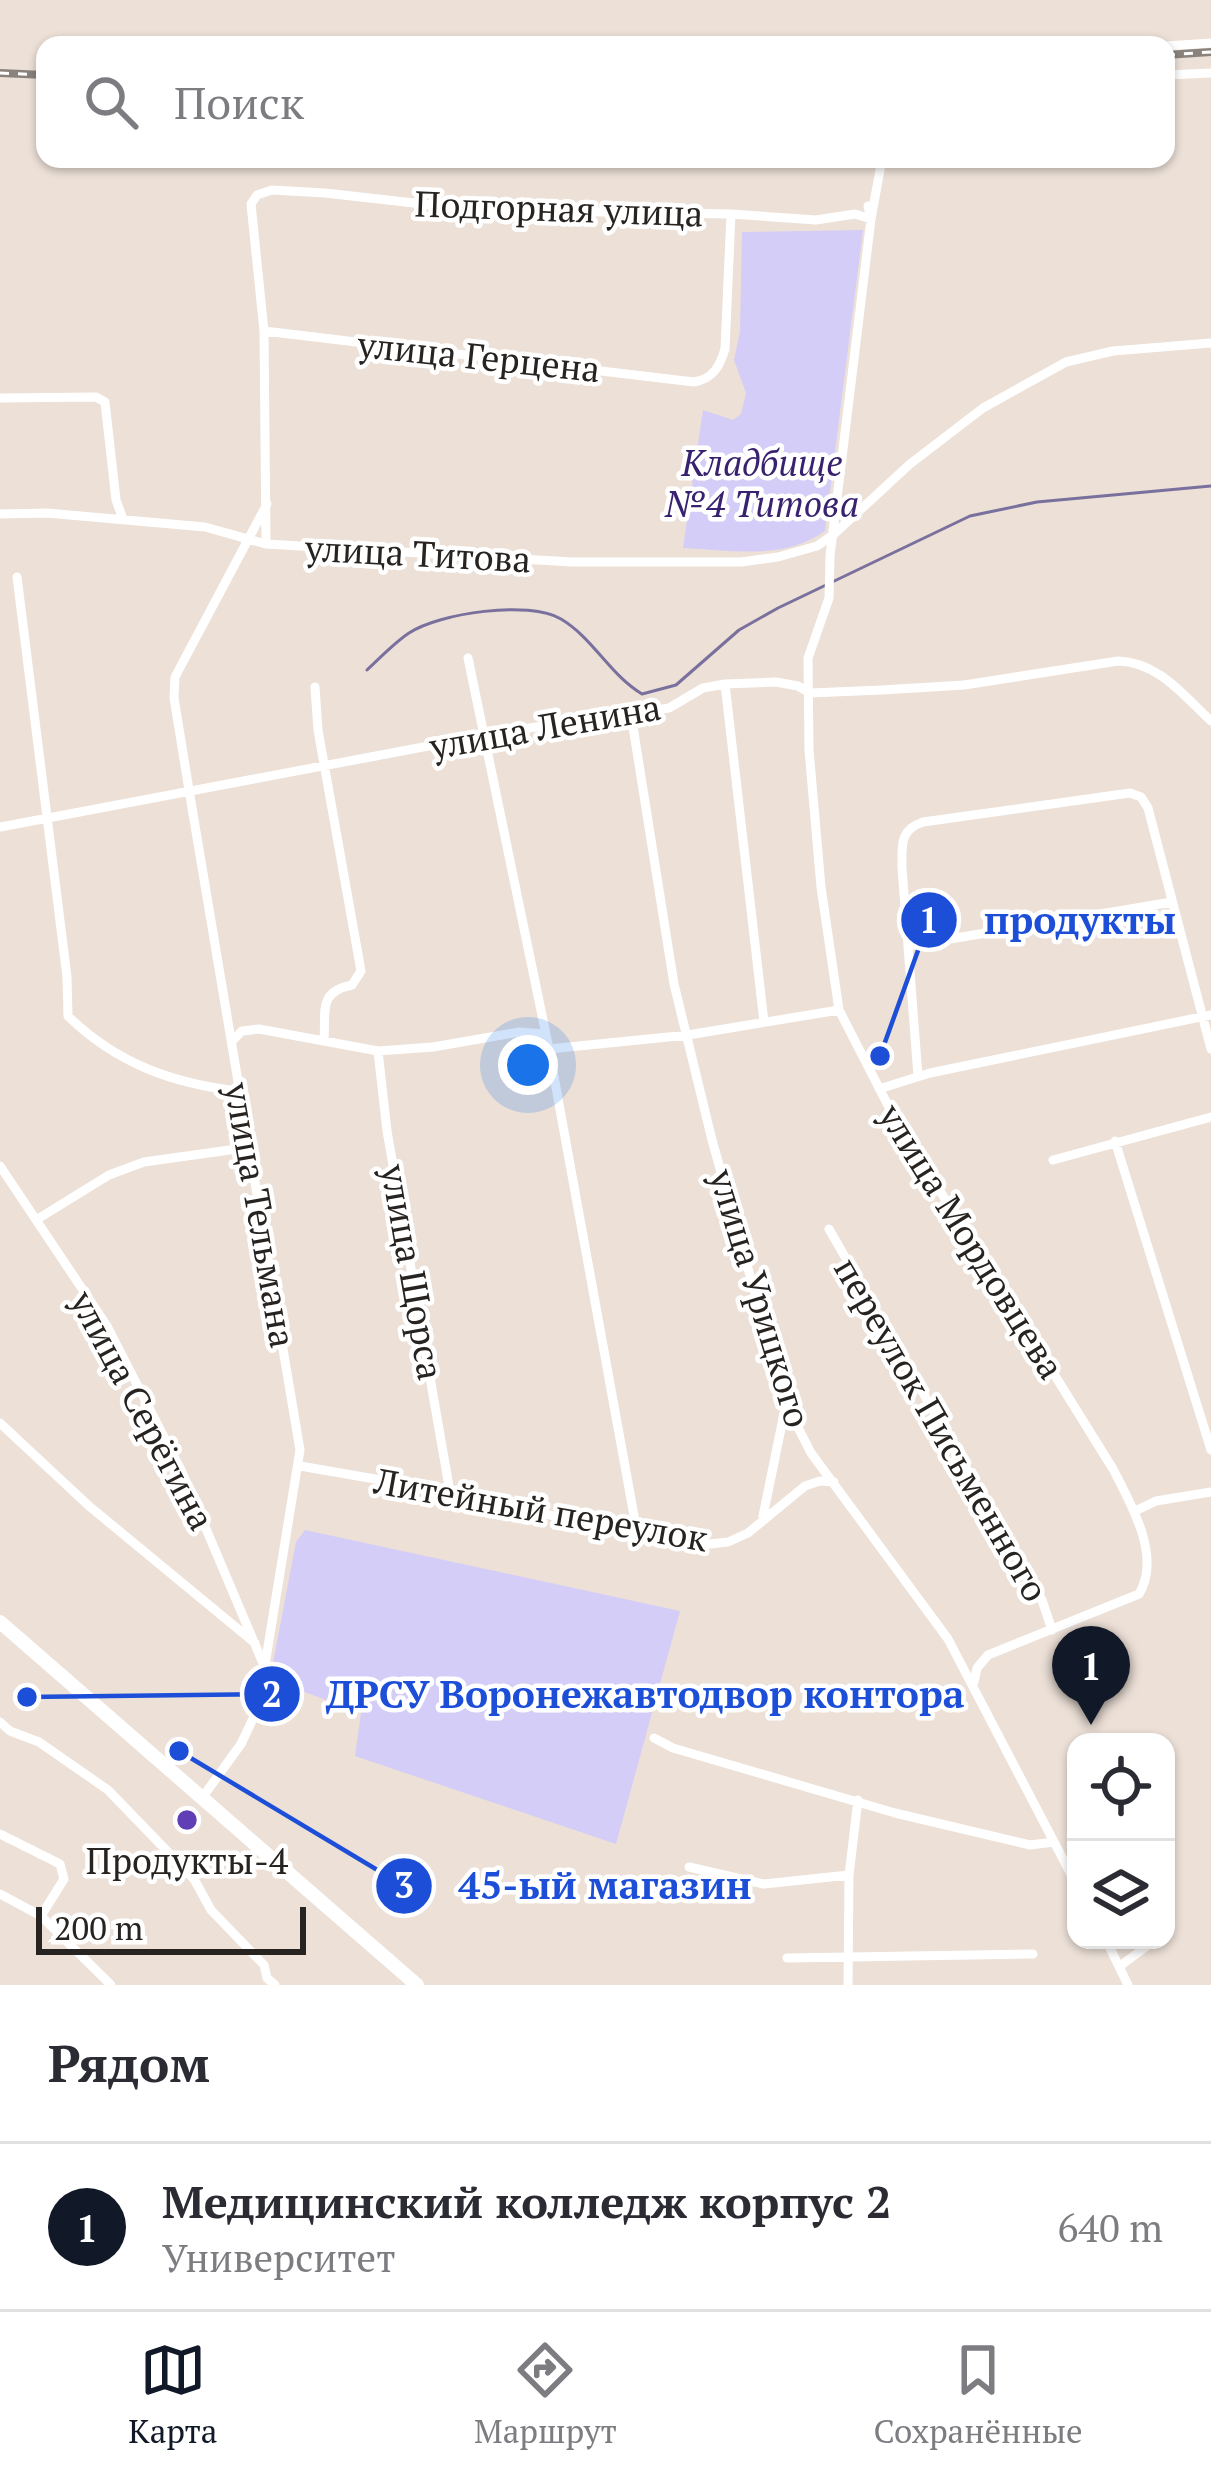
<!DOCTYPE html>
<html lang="ru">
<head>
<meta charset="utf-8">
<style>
	body { margin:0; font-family:"PT Serif",serif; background:#f7f7f7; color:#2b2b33 }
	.controls { position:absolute; right:36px; bottom:36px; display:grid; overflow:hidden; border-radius:24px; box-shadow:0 3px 9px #0004 }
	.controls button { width:108px; height:108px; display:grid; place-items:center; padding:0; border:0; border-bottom:3px solid #e1e1e2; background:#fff; color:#2b2b33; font:60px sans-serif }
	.scale { position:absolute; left:36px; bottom:30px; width:270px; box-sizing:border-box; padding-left:12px; border:6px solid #272320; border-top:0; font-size:33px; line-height:42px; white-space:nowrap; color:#272320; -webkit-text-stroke:9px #fff; paint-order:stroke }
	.you { position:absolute; left:528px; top:1065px; width:42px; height:42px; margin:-30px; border:9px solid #fff; border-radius:50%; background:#1a73e8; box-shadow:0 0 0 18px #1a73e833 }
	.badge { display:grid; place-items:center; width:78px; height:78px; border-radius:50%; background:#111827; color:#fff; font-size:39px; font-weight:700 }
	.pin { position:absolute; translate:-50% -99px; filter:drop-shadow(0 3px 6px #0008) }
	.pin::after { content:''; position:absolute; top:63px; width:42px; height:36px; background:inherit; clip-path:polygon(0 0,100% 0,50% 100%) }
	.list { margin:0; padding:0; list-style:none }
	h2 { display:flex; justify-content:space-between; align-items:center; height:156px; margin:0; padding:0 48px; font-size:51px }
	h2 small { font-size:39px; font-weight:400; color:#7c7c81 }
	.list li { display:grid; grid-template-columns:78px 1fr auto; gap:36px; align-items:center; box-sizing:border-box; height:168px; padding:0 48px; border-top:3px solid #e1e1e2 }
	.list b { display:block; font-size:45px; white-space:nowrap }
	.list p { margin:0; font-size:39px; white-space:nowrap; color:#7c7c81 }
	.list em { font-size:39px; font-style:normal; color:#7c7c81 }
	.icon { flex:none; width:66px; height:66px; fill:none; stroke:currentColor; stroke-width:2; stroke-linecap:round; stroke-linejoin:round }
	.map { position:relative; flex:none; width:1211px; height:1985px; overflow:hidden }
	.search { position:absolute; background:#fff; box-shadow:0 3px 9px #0004; left:36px; right:36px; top:36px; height:132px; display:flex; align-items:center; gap:30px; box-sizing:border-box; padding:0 42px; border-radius:24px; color:#7c7c81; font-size:45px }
	.sheet { height:324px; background:#fff }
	nav { display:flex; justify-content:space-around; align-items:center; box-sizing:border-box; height:168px; border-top:3px solid #e1e1e2; background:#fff; font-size:33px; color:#7c7c81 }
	nav a { display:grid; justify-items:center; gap:6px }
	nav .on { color:#111827 }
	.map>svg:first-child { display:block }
</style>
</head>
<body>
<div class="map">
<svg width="1211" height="1985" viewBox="0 0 1211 1985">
	<rect width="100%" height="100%" fill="#ece0d7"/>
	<path fill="#d3cdf8" d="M 863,230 L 825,531 C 782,561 733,550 683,548 L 703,410 L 733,420 L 741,414 L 746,393 L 734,360 L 740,332 L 742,232 Z
		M 305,1530 L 680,1611 L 616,1844 L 355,1756 L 361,1713 L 270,1679 L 296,1542 Z"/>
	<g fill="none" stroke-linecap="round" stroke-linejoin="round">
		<path stroke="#79709d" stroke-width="3" d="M 367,670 C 381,657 394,643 409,633 C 439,613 529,600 561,619 C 593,638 610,675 642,694 L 676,685 L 739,630 L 778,608 L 970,516 L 1037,502 L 1211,486"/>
		<path stroke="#fff" stroke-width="9" d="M 1166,46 L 1211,43
			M 1166,75 L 1211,73
			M 868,206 L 871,219 L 830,556 L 829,598 L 808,658 L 809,750 L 821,887 L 839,1010 L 894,1117 L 1113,1469 C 1131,1504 1162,1557 1139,1594 L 988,1655 L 977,1668 L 974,1682
			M 264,331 L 694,382 C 713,379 720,366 725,349 L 731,214
			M 0,398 L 96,397 L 105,402 L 116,500 L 123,519
			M 0,514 L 47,513 L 205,527 L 266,544 L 572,562 L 741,562 L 778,557 L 817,546 L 833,535 L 910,464 L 983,408 L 1066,362 L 1113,351 L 1211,343
			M 266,544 L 264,331 L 251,204 L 257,195 L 272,190 L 325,193 L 476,210 L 731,214 L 816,220 L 855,214 L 871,219 L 882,159
			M 17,577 L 67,977 L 68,1016 C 116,1063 173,1084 239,1091
			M 468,658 L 549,1049 L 635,1521
			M 725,684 L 764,1022
			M 315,687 L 318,730 L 361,971 L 352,985 C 318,992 326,1010 324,1040
			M 631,714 L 674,984 L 712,1140 L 786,1404 L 811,1453 L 948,1639 L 1076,1884
			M 0,827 L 508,731 L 669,708 L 703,688 L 725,684 L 776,682 L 798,686 L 810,693 L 882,690 L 964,685 L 1118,661 C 1158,662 1183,695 1211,721
			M 908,946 L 1172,902
			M 233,1040 L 242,1031 L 259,1029 L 378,1051 L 433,1047 L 519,1032 L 544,1034
			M 549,1049 L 688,1035 L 839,1010
			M 378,1051 L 387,1131 L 450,1492
			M 918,1076 L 902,868 C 902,846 899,830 923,822 L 1130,793 L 1141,797 L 1148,808 L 1211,1049
			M 879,1089 L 930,1073 L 1211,1015
			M 1115,1141 L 1211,1450
			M 1053,1160 L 1211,1117
			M 0,1166 L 107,1326 L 182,1472 L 262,1661
			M 36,1220 L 109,1175 L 144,1162 L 251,1147
			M 829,1229 L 1042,1600 L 1052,1630
			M 0,1423 L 89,1506 L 255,1643
			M 300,1466 L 450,1492 L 593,1525 L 635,1521 L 659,1537 L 710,1544 L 728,1542 L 748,1533 L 805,1486 L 820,1481 L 834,1482
			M 1135,1511 L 1156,1501 L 1211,1492
			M 763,1516 L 786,1404
			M 0,1722 L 10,1731 L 39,1742 L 108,1790 L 194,1879 L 211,1910 L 264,1965 L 267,1978 L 275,1985
			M 654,1738 L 673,1748 L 895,1813 L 1030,1845 L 1054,1842
			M 202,1798 L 241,1744 L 258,1708 L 300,1450 L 189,790 L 174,698 L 175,677 L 267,504
			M 0,1834 L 60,1864 L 64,1879 L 41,1916 L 111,1985
			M 689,1867 L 764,1884 L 849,1875
			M 0,1894 L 41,1916
			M 1106,1940 L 1128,1985
			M 787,1958 L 1033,1954
			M 1120,1966 L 1155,1940
			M 848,1985 L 849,1875 L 858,1800"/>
		<path stroke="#fff" stroke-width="14" d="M 0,1622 L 417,1985"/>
		<g stroke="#8a827c" stroke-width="8">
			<path id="rail" d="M 1166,55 L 1211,52
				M 0,73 L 45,75"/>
		</g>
		<use href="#rail" stroke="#fff" stroke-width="3" stroke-dasharray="9" stroke-linecap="butt"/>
	</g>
	<circle fill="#603eb6" stroke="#fff" stroke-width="4.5" cx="187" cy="1820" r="12"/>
	<g text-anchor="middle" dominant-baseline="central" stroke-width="9" stroke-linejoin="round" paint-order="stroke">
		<g font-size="36" fill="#272320" stroke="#fff">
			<text transform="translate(559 208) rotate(2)">Подгорная улица</text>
			<text transform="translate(479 356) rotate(6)">улица Герцена</text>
			<text transform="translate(418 553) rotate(3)">улица Титова</text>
			<text transform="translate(545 726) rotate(-10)">улица Ленина</text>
			<text transform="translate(261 1215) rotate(80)">улица Тельмана</text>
			<text transform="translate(972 1241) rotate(58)">улица Мордовцева</text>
			<text transform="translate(413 1272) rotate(80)">улица Щорса</text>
			<text transform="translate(761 1298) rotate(73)">улица Урицкого</text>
			<text transform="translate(143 1410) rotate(62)">улица Серёгина</text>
			<text transform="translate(942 1429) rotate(60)">переулок Письменного</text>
			<text transform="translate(541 1509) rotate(10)">Литейный переулок</text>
		</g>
		<g font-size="36" font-style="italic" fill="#38226f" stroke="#fff">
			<text x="762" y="462">Кладбище<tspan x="762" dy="41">№4 Титова</tspan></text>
		</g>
		<g font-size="36" fill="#272320" stroke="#fff">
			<text x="187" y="1860">Продукты-4</text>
		</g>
	</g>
	<path fill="none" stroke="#1d4ed8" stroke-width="4.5" d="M880 1056L929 920M27 1697L272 1694M179 1751L404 1886"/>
	<g fill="#1d4ed8" stroke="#fff" stroke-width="4.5">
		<circle cx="880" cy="1056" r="12"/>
		<circle cx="27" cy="1697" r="12"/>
		<circle cx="179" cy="1751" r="12"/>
		<circle cx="929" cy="920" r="30"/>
		<circle cx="272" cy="1694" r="30"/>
		<circle cx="404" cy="1886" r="30"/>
	</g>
	<g font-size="36" text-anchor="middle" font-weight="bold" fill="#fff">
		<text x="929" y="933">1</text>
		<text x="272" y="1707">2</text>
		<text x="404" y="1898">3</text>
	</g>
	<g font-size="39" text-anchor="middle" font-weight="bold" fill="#1d4ed8" stroke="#fff" stroke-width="9" stroke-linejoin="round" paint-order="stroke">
		<text x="1080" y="934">продукты</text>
		<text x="645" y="1708">ДРСУ Воронежавтодвор контора</text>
		<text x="605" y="1899">45-ый магазин</text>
	</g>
</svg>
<div class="controls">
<button><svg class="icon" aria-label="locate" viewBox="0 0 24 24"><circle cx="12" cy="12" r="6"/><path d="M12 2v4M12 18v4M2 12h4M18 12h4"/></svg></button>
<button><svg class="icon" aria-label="layers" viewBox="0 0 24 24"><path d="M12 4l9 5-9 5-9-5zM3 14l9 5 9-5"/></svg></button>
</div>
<div class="scale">200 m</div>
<div class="you"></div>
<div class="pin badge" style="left:1091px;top:1725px">1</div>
<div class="search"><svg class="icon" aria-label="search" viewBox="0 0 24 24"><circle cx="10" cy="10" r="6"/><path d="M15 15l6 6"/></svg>Поиск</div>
</div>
<section class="sheet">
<h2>Рядом<small></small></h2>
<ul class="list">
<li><span class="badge">1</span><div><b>Медицинский колледж корпус 2</b><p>Университет</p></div><em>640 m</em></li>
</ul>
</section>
<nav>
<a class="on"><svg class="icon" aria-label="map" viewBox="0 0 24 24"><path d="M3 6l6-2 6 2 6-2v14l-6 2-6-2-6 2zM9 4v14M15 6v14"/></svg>Карта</a>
<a><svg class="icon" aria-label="directions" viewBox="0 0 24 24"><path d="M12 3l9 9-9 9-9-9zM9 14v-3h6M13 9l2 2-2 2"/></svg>Маршрут</a>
<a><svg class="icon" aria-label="saved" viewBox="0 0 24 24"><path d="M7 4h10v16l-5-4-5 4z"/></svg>Сохранённые</a>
</nav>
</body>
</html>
